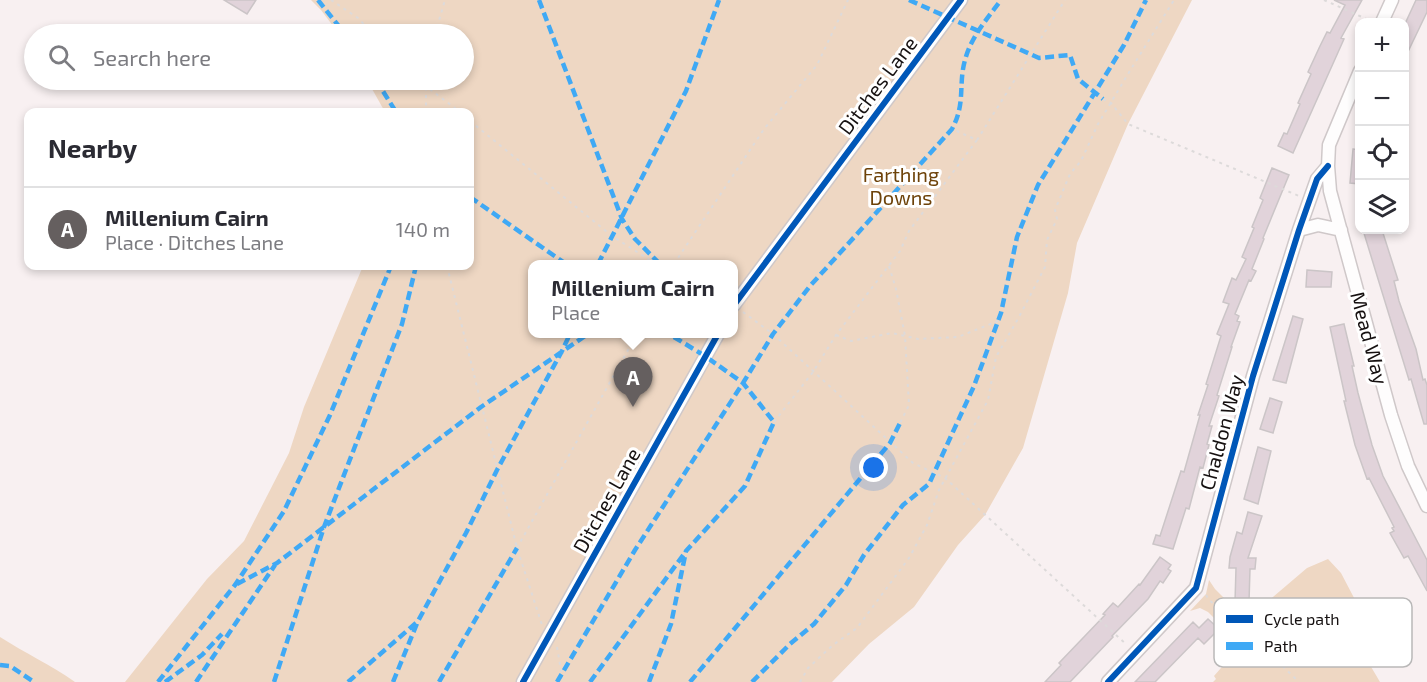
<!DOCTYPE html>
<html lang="en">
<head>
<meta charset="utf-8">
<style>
	body { margin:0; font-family:"Exo 2",sans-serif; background:#f2f2f3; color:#2b2b33 }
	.controls { position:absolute; right:18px; top:18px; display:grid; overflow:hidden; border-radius:12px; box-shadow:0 3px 9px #0003 }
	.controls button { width:54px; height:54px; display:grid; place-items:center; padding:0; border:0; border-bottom:2px solid #e1e1e2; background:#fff; color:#2b2b33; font:30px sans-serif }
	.you { position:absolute; left:874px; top:468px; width:21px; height:21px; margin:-15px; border:4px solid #fff; border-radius:50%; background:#1a73e8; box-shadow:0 0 0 9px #1a73e833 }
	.badge { display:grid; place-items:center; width:39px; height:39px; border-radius:50%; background:#655f5f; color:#fff; font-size:20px; font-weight:700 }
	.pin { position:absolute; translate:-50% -50px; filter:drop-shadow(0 2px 3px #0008) }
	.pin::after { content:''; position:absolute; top:32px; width:21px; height:18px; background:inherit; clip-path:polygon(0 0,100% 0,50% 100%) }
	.popup { position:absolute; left:528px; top:260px; width:210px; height:78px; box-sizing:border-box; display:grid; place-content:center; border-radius:12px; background:#fff; filter:drop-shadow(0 2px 4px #0005); font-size:20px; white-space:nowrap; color:#7c7c81 }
	.popup b { font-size:22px; color:#2b2b33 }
	.popup::after { content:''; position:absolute; left:50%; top:100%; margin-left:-12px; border:12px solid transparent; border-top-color:#fff }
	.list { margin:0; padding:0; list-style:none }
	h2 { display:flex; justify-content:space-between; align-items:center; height:78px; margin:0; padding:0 24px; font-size:26px }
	h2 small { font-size:20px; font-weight:400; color:#7c7c81 }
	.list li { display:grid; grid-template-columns:39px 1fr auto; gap:18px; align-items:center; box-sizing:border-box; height:84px; padding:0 24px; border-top:2px solid #e1e1e2 }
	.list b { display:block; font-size:22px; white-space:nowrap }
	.list p { margin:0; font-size:20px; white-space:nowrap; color:#7c7c81 }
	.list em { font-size:20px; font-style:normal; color:#7c7c81 }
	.icon { flex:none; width:33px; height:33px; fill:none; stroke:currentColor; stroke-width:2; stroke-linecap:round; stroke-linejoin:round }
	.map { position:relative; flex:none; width:1427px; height:682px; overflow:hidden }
	.search { position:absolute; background:#fff; box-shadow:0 3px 9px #0003; left:24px; top:24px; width:450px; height:66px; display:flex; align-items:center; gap:15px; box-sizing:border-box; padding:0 21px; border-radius:33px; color:#7c7c81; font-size:22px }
	.panel { position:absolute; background:#fff; box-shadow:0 3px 9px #0003; left:24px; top:108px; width:450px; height:162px; border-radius:12px }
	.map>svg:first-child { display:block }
</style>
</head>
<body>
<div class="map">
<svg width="1427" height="682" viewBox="0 0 1427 682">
	<rect width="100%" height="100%" fill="#f8f0f1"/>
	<path fill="#eed7c3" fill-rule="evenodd" d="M 311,0 L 1192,0 L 1128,124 L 1077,243 L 1068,293 L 1023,448 L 985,515 L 958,545 L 914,607 L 869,644 L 832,682 L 125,682 L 207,579 L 244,541 L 289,453 L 304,407 L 363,266 L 470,266 L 470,112 L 385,112 L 367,80 L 464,80 L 464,34 L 339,34 L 321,10 ZM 532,264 L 734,264 L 734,334 L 532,334 Z
		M 1328,559 L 1341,573 L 1385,657 L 1370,665 L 1380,682 L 1213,682 L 1216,679 L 1214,676 L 1241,645 L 1208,612 L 1200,608 L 1190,611 L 1206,594 L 1209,580 L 1215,589 L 1246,620 L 1307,568 Z
		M 0,637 C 25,653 51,665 75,682 L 0,682 Z"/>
	<path fill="#e1d3da" stroke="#cbc5c7" stroke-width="1.5" d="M 224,0 L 256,0 L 247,14 Z
		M 1334,0 L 1362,0 L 1341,38 L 1344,39 L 1293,153 L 1278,146 L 1284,133 L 1287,134 L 1300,104 L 1298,103 L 1311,74 L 1308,72 L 1320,46 L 1327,32 L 1330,33 L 1345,5 Z
		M 1416,0 L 1427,0 L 1427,12 L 1404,60 L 1404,26 Z
		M 1353,149 L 1359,150 L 1359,184 L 1350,183 Z
		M 1272,168 L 1289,175 L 1263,238 L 1264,239 L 1252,269 L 1256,271 L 1251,281 L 1249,280 L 1235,314 L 1239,316 L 1237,321 L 1240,322 L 1231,347 L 1232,347 L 1217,395 L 1219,396 L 1209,426 L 1212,426 L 1207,444 L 1209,445 L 1203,468 L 1200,467 L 1189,509 L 1186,508 L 1173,549 L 1153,544 L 1156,535 L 1160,536 L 1181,471 L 1184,472 L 1200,415 L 1198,415 L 1208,385 L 1206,384 L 1221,336 L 1217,334 L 1229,304 L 1223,302 L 1232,278 L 1236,280 L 1246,259 L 1242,257 L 1254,228 L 1252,227 L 1263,200 L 1260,198 Z
		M 1363,230 L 1382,230 L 1398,280 L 1394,281 L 1399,301 L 1416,349 L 1423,380 L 1425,379 L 1427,385 L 1427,424 L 1424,424 L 1411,379 L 1409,380 Z
		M 1307,270 L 1332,272 L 1331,287 L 1306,287 Z
		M 1293,316 L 1303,319 L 1286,383 L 1273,380 Z
		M 1344,324 L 1354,366 L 1352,366 L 1358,393 L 1372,445 L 1383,476 L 1427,560 L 1427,591 L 1408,556 L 1404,558 L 1390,533 L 1394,531 L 1392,528 L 1394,527 L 1369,478 L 1367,479 L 1355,445 L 1344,401 L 1346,401 L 1330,327 Z
		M 1270,398 L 1282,402 L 1273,433 L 1260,429 Z
		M 1258,447 L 1271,451 L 1258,504 L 1244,499 Z
		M 1248,512 L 1262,516 L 1248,558 L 1256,558 L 1255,569 L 1250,569 L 1249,602 L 1235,602 L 1236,568 L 1229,568 L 1230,557 L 1237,532 L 1242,534 Z
		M 1160,557 L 1171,565 L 1168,569 L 1171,571 L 1163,583 L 1160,581 L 1148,599 L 1112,636 L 1113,637 L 1070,682 L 1045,682 L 1061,665 L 1059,663 L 1105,615 L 1103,614 L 1113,603 L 1118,607 L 1139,584 L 1140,585 Z
		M 1208,619 L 1219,629 L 1204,644 L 1198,638 L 1155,682 L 1135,682 L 1193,622 L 1199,628 Z"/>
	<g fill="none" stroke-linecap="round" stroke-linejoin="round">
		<g stroke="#cfc8c9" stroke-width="15">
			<path id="minor" d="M 1382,22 L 1392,0
				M 1360,71 L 1329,145 L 1328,166 L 1330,191 L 1391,415 L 1408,466 L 1427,506
				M 1299,230 L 1318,225 L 1341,230
				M 734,305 L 961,0
				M 523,682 L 718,334
				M 1108,682 L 1196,588 L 1253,376 L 1299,230 L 1317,179 L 1328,166"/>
		</g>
		<path stroke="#dddada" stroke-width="2" stroke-dasharray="3 4.5" stroke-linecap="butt" d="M 331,0 L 358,18 L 373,34
			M 1324,0 L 1371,21
			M 435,34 L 445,0
			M 418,80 L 460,112
			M 426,80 L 426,112
			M 1103,99 L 1111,103 L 1128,124 L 1299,196
			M 470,121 L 612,236 L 656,264
			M 977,140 L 1065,0
			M 674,264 L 764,129 L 817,65 L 848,0
			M 447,266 L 517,548 L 542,625
			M 889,266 L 896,289 L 905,336 L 909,405 L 900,423
			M 743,312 L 773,334 L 913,463 L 945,478 L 1127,645
			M 836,335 L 851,341 L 892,333 L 918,339 L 958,337 L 998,321
			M 774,422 L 813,372 L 836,335 L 900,251 L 909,231 L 977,140 L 952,129
			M 517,548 L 637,334
			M 1206,595 L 1209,600 L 1241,626 L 1299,682
			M 557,647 L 563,682
			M 800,682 L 808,668 L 833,645 L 857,628 L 909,558 L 927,525 L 939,490 L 988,400 L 996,357 L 1019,317 L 1045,267 L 1047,240 L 1057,219 L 1055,210 L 1070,174 L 1081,161 L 1098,124 L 1131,69 L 1174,0"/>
		<use href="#minor" stroke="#fefdfd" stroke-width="12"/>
		<path stroke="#3fa9f5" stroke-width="4.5" stroke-dasharray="9 4.5" stroke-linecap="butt" d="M 318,0 L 345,34
			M 539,0 L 622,219 L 635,239 L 660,264
			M 909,0 L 1039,58 L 1070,55 L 1078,79 L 1103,99
			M 376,80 L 396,112
			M 470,197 L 566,264
			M 598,264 L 686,91 L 719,0
			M 237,584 L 277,563 L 481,407 L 588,334
			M 0,665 L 10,666 L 34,682
			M 158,682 L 235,585 L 284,511 L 330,415 L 391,266
			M 165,682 L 202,655 L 222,634
			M 196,682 L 275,565
			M 274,682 L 324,527 L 402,324 L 416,266
			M 348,682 L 416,623
			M 393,682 L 418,621 L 466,533 L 497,470 L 562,351 L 570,334
			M 439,682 L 517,548
			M 557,682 L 635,550 L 743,383 L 773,334 L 810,286 L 952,129 C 966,103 958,85 965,60 C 971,37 987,19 1001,0
			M 590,682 L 684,554
			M 649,682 L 671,624 L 686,551 L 745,486 L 774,422 L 743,383 L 705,356 L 669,334
			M 690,682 L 890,443 L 900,423
			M 752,682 L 790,644 L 814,624 L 846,585 L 864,555 L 903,505 L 929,484 L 974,386 L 1001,313 L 1017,237 L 1038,185 L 1124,45 L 1146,0"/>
		<g stroke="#fff" stroke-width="10">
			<path id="cycleway" d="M 734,305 L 961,0
				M 523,682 L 718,334
				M 1108,682 L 1196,588 L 1253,376 L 1299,230 L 1317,179 L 1328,166"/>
		</g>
		<use href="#cycleway" stroke="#0057b8" stroke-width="6"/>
	</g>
	<g text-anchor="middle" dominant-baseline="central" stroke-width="6" stroke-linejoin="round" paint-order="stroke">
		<g font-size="20" fill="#161111" stroke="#fff">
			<text transform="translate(877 85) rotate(-53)">Ditches Lane</text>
			<text transform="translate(1370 338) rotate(75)">Mead Way</text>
			<text transform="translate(1221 432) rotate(-75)">Chaldon Way</text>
			<text transform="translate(606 500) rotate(-61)">Ditches Lane</text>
		</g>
		<g font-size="20" fill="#6d4209" stroke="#fff">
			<text x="901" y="174">Farthing<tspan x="901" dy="23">Downs</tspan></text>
		</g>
	</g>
	<rect x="1214" y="598" width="198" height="69" rx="9" fill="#fff" stroke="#b9b8b8" stroke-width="1.5"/>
	<rect x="1226" y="615" width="27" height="8" fill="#0057b8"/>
	<rect x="1226" y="642" width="27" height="8" fill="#3fa9f5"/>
	<g font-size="16" fill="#161111">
		<text x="1264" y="625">Cycle path</text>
		<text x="1264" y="652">Path</text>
	</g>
</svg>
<div class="controls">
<button>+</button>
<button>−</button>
<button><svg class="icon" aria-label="locate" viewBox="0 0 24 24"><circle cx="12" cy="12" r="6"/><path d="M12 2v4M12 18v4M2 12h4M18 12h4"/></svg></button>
<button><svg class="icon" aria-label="layers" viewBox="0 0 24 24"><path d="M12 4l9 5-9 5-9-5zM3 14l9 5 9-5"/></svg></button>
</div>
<div class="you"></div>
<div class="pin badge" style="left:633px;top:407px">A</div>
<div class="popup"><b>Millenium Cairn</b>Place</div>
<div class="search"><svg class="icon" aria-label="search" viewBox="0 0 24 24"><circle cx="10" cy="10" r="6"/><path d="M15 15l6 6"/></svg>Search here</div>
<section class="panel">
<h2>Nearby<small></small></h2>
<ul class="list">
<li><span class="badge">A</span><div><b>Millenium Cairn</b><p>Place · Ditches Lane</p></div><em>140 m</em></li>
</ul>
</section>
</div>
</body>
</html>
